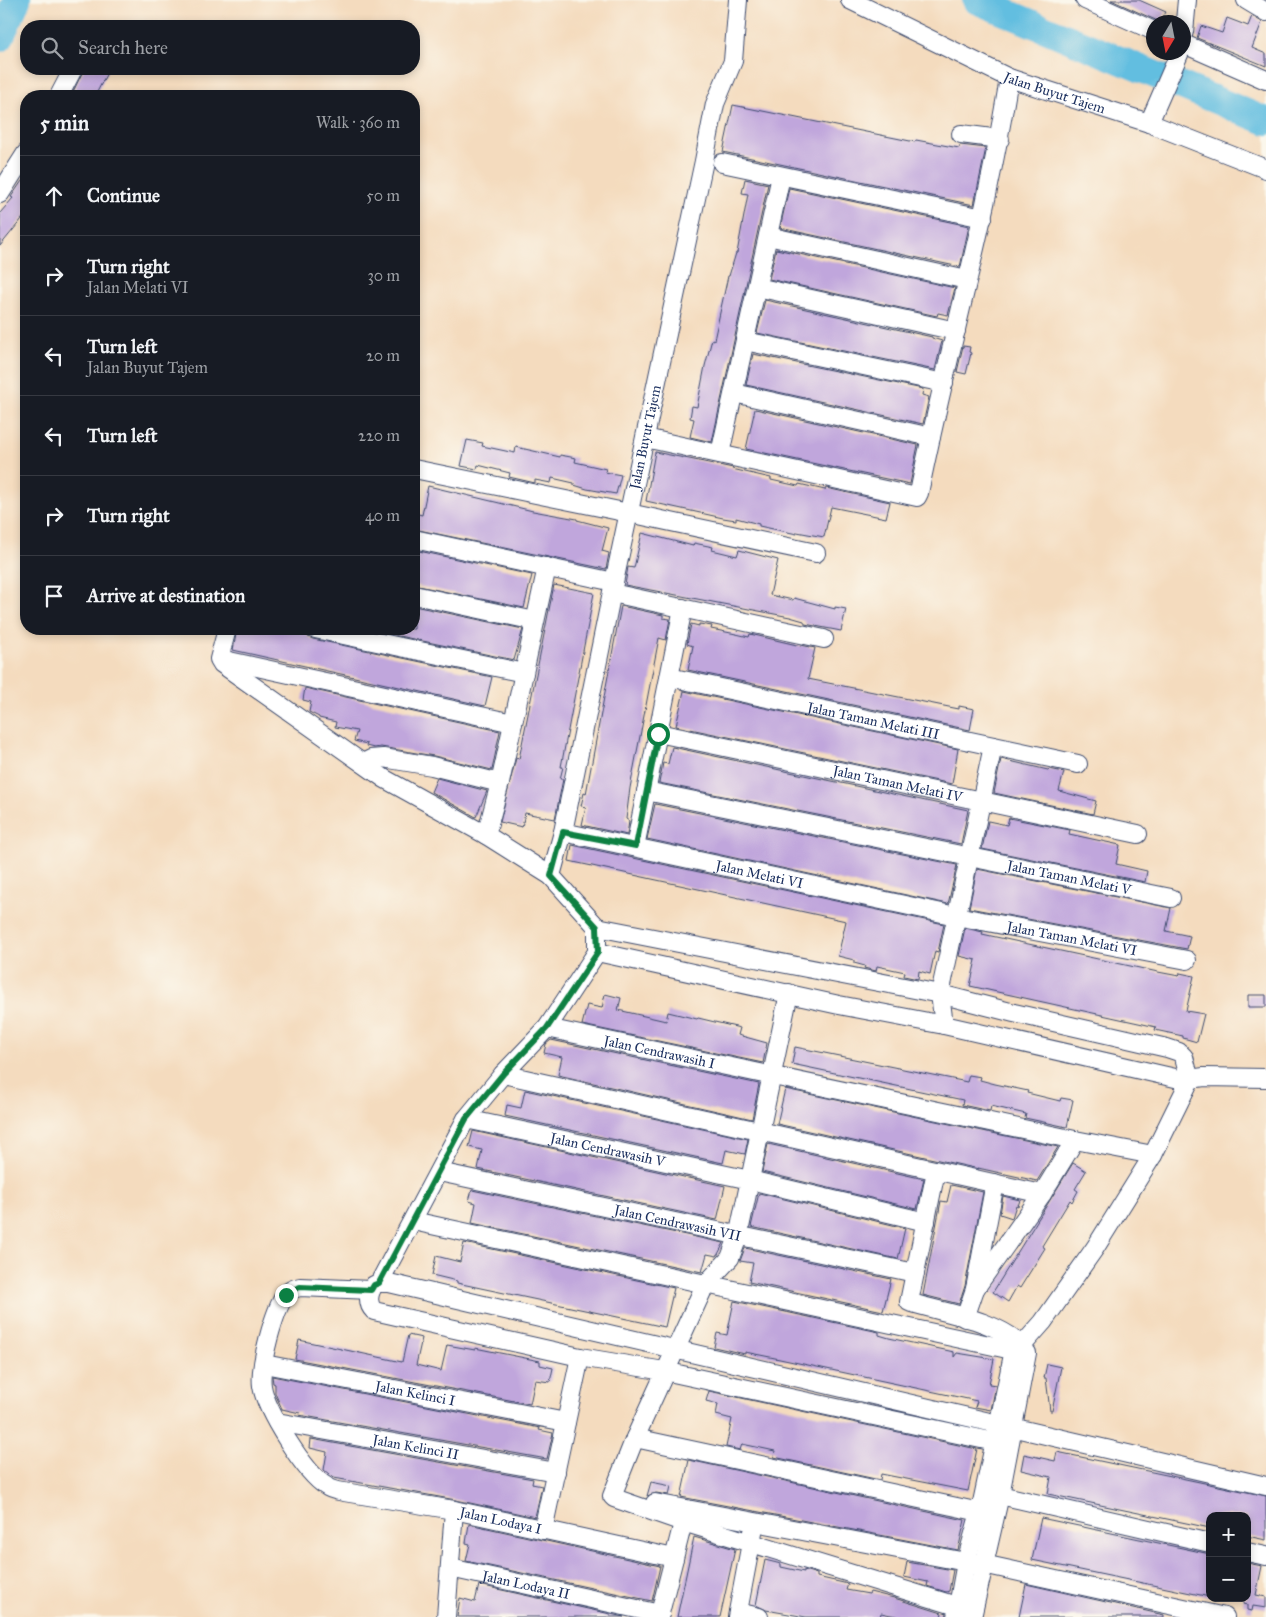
<!DOCTYPE html>
<html lang="en">
<head>
<meta charset="utf-8">
<style>
	body { margin:0; font-family:"IM FELL Great Primer",serif; background:#20242c; color:#f1f3f6 }
	.controls { position:absolute; right:15px; bottom:15px; display:grid; overflow:hidden; border-radius:10px; box-shadow:0 2px 8px #0003 }
	.controls button { width:45px; height:45px; display:grid; place-items:center; padding:0; border:0; border-bottom:1px solid #363941; background:#171b24; color:#f1f3f6; font:25px sans-serif }
	.compass { position:absolute; left:1146px; top:15px; width:45px; height:45px; border-radius:50%; background:#171b24; box-shadow:0 2px 8px #0003; rotate:190deg }
	.stop { position:absolute; width:15px; height:15px; margin:-11px; border:4px solid #0b8043; border-radius:50%; background:#fff }
	.stop.end { background:#0b8043; border-color:#fff; box-shadow:0 1px 5px #0008 }
	.list { margin:0; padding:0; list-style:none }
	h2 { display:flex; justify-content:space-between; align-items:center; height:65px; margin:0; padding:0 20px; font-size:21px }
	h2 small { font-size:16px; font-weight:400; color:#9ea1a6 }
	.list li { display:grid; grid-template-columns:32px 1fr auto; gap:15px; align-items:center; box-sizing:border-box; height:80px; padding:0 20px; border-top:1px solid #363941 }
	.list b { display:block; font-size:19px; white-space:nowrap }
	.list p { margin:0; font-size:16px; white-space:nowrap; color:#9ea1a6 }
	.list em { font-size:16px; font-style:normal; color:#9ea1a6 }
	.icon { flex:none; width:28px; height:28px; fill:none; stroke:currentColor; stroke-width:2; stroke-linecap:round; stroke-linejoin:round }
	.map { position:relative; flex:none; width:1266px; height:1617px; overflow:hidden }
	.search { position:absolute; background:#171b24; box-shadow:0 2px 8px #0003; left:20px; top:20px; width:400px; height:55px; display:flex; align-items:center; gap:12px; box-sizing:border-box; padding:0 18px; border-radius:20px; color:#9ea1a6; font-size:19px }
	.panel { position:absolute; background:#171b24; box-shadow:0 2px 8px #0003; left:20px; top:90px; width:400px; height:545px; border-radius:20px }
	.map>svg:first-child { display:block }
</style>
</head>
<body>
<div class="map">
<svg width="1266" height="1617" viewBox="0 0 1266 1617">
	<rect width="100%" height="100%" fill="#fbf7ec"/>
	<filter id="ink" filterUnits="userSpaceOnUse"><feTurbulence type="fractalNoise" baseFrequency=".02" numOctaves="2"/><feDisplacementMap in="SourceGraphic" scale="10" xChannelSelector="R" yChannelSelector="G"/><feConvolveMatrix kernelMatrix="1 2 1 2 8 2 1 2 1" color-interpolation-filters="sRGB"/></filter>
	<filter id="wash" filterUnits="userSpaceOnUse"><feTurbulence type="fractalNoise" baseFrequency=".0096" numOctaves="4" result="noise"/><feDisplacementMap in="SourceGraphic" scale="20" xChannelSelector="R" yChannelSelector="G"/><feGaussianBlur stdDeviation="1.12" result="paint"/><feColorMatrix in="noise" values="0 0 0 0 0 0 0 0 0 0 0 0 0 0 0 0 0 1.4 0 .05"/><feComposite in="paint" operator="in"/></filter>
	<g filter="url(#wash)">
		<rect width="100%" height="100%" fill="#f4dbbe"/>
		<g fill="none" stroke-linecap="round" stroke-linejoin="round">
			<path stroke="#62bee0" stroke-width="28" d="M 976,0 L 1266,121
				M 0,38 L 17,0"/>
		</g>
		<g id="blocks">
			<path fill="#c0a6dc" d="M 1111,0 L 1139,0 L 1166,12 L 1160,22 Z
				M 1252,16 L 1262,22 L 1252,48 L 1266,54 L 1266,66 L 1197,38 L 1201,26 L 1222,33 L 1227,18 L 1248,26 Z
				M 84,69 L 109,69 L 95,96 L 71,96 Z
				M 733,105 L 915,142 L 916,140 L 959,148 L 960,145 L 986,148 L 974,205 L 723,152 Z
				M 26,175 L 26,214 L 0,246 L 0,213 L 13,198 L 11,197 Z
				M 745,179 L 768,184 L 712,442 L 690,437 L 694,419 L 690,418 L 692,406 L 697,407 L 705,366 L 712,339 L 714,340 L 728,276 L 729,276 L 736,253 L 737,253 L 748,194 L 742,193 Z
				M 789,188 L 969,226 L 960,267 L 780,228 Z
				M 776,249 L 955,288 L 948,315 L 938,313 L 937,316 L 769,279 Z
				M 765,300 L 932,337 L 932,338 L 942,341 L 935,370 L 757,333 Z
				M 963,346 L 970,347 L 969,352 L 971,353 L 966,374 L 957,372 Z
				M 753,354 L 923,389 L 922,395 L 929,397 L 923,424 L 746,385 Z
				M 755,409 L 918,445 L 910,484 L 746,449 Z
				M 467,440 L 483,443 L 482,446 L 515,453 L 516,447 L 560,457 L 560,455 L 576,458 L 575,462 L 606,469 L 605,472 L 621,475 L 616,494 L 587,489 L 574,485 L 574,483 L 552,478 L 551,483 L 535,480 L 535,483 L 509,477 L 510,473 L 478,465 L 477,469 L 461,466 Z
				M 655,452 L 733,468 L 732,469 L 771,478 L 771,480 L 798,486 L 799,484 L 825,490 L 826,488 L 890,502 L 886,518 L 831,507 L 824,537 L 797,532 L 797,534 L 759,526 L 759,524 L 736,518 L 736,520 L 723,518 L 646,501 Z
				M 428,486 L 533,511 L 577,519 L 577,520 L 608,528 L 602,551 L 609,553 L 606,569 L 414,529 L 414,513 L 422,515 Z
				M 642,533 L 693,546 L 694,543 L 713,547 L 712,550 L 737,556 L 739,550 L 778,560 L 770,595 L 793,600 L 794,598 L 835,609 L 835,607 L 846,609 L 841,631 L 805,624 L 804,621 L 790,617 L 625,585 L 628,567 L 634,568 Z
				M 414,550 L 532,575 L 524,608 L 414,585 Z
				M 554,585 L 594,593 L 561,767 L 563,767 L 560,779 L 563,779 L 555,819 L 525,813 L 522,827 L 500,822 L 516,758 L 519,759 Z
				M 414,606 L 523,629 L 514,660 L 365,629 L 414,629 Z
				M 621,606 L 663,615 L 663,618 L 670,619 L 666,640 L 659,638 L 630,788 L 626,819 L 629,821 L 627,835 L 582,825 L 586,807 L 581,806 L 584,793 L 586,794 Z
				M 691,624 L 699,626 L 699,624 L 712,626 L 711,629 L 736,634 L 749,637 L 750,634 L 801,646 L 801,645 L 815,648 L 808,679 L 959,709 L 959,706 L 974,709 L 970,730 L 688,670 L 693,646 L 687,644 Z
				M 237,629 L 305,629 L 308,637 L 313,639 L 492,677 L 485,706 L 233,650 Z
				M 305,688 L 500,731 L 492,770 L 434,756 L 381,747 L 374,748 L 366,746 L 367,744 L 354,741 L 357,731 L 335,727 L 336,722 L 319,718 L 319,717 L 309,712 L 311,702 L 303,700 Z
				M 684,691 L 958,749 L 952,784 L 676,726 Z
				M 672,747 L 968,810 L 961,844 L 659,783 L 663,763 L 668,764 Z
				M 1001,759 L 1048,770 L 1049,769 L 1064,772 L 1059,791 L 1096,801 L 1093,814 L 994,793 Z
				M 437,778 L 487,791 L 476,817 L 431,792 Z
				M 655,804 L 957,865 L 948,904 L 647,839 Z
				M 1009,818 L 1070,830 L 1069,834 L 1120,845 L 1116,864 L 1147,871 L 1145,882 L 982,849 L 988,821 L 1007,825 Z
				M 572,845 L 944,924 L 938,952 L 935,951 L 930,974 L 919,971 L 918,979 L 904,976 L 905,972 L 877,966 L 876,971 L 864,968 L 865,966 L 854,963 L 854,960 L 838,956 L 846,921 L 569,861 Z
				M 977,869 L 1171,908 L 1166,931 L 1190,936 L 1187,949 L 969,908 Z
				M 965,928 L 983,932 L 982,934 L 1158,972 L 1179,976 L 1180,973 L 1194,976 L 1186,1011 L 1204,1014 L 1197,1042 L 1183,1038 L 1183,1036 L 1155,1030 L 1156,1027 L 1143,1024 L 970,986 L 976,960 L 959,956 Z
				M 605,994 L 621,998 L 618,1010 L 666,1021 L 668,1012 L 697,1019 L 698,1018 L 740,1028 L 738,1035 L 767,1043 L 763,1063 L 582,1025 L 587,1005 L 602,1008 Z
				M 1248,995 L 1266,995 L 1266,1007 L 1248,1007 Z
				M 551,1040 L 759,1084 L 752,1119 L 558,1075 L 562,1057 L 544,1053 L 546,1044 Z
				M 795,1047 L 967,1082 L 969,1075 L 981,1077 L 980,1080 L 995,1084 L 1028,1091 L 1027,1093 L 1060,1101 L 1061,1098 L 1073,1100 L 1067,1127 L 1025,1118 L 1026,1114 L 991,1106 L 990,1111 L 962,1105 L 963,1100 L 792,1064 Z
				M 785,1089 L 1058,1147 L 1037,1181 L 978,1168 L 979,1169 L 777,1124 Z
				M 525,1090 L 748,1139 L 745,1154 L 726,1150 L 723,1163 L 505,1116 L 507,1105 L 521,1108 Z
				M 473,1131 L 725,1186 L 717,1220 L 478,1169 L 482,1150 L 469,1147 Z
				M 768,1144 L 924,1179 L 917,1209 L 762,1172 Z
				M 1073,1163 L 1086,1171 L 1075,1189 L 1078,1191 L 1072,1202 L 1070,1200 L 1042,1246 L 1045,1248 L 1020,1288 L 1017,1286 L 1008,1302 L 993,1292 Z
				M 951,1185 L 983,1192 L 965,1286 L 959,1304 L 923,1295 L 941,1201 L 947,1202 Z
				M 472,1190 L 724,1243 L 717,1256 L 707,1254 L 702,1272 L 472,1223 L 476,1203 L 469,1201 Z
				M 759,1193 L 905,1228 L 898,1259 L 751,1227 Z
				M 1003,1196 L 1020,1200 L 1018,1206 L 1016,1205 L 1012,1218 L 1000,1214 Z
				M 464,1243 L 674,1288 L 665,1327 L 457,1283 L 457,1281 L 432,1275 L 436,1256 L 460,1262 Z
				M 745,1248 L 891,1279 L 883,1311 L 749,1282 L 753,1263 L 740,1261 Z
				M 734,1301 L 879,1332 L 879,1335 L 889,1338 L 954,1352 L 954,1357 L 957,1353 L 994,1359 L 989,1384 L 996,1385 L 991,1410 L 975,1407 L 977,1401 L 775,1358 L 745,1352 L 745,1354 L 714,1347 L 717,1333 L 727,1335 Z
				M 408,1335 L 422,1338 L 416,1365 L 441,1371 L 447,1345 L 475,1350 L 475,1348 L 540,1361 L 540,1365 L 553,1368 L 550,1382 L 535,1380 L 530,1404 L 295,1359 L 299,1340 L 402,1362 Z
				M 1047,1364 L 1061,1367 L 1052,1411 L 1050,1411 L 1046,1378 L 1044,1378 Z
				M 272,1376 L 540,1428 L 539,1430 L 553,1433 L 547,1459 L 299,1415 L 300,1413 L 282,1409 L 275,1393 L 275,1384 L 273,1383 Z
				M 709,1391 L 977,1449 L 968,1491 L 881,1474 L 880,1480 L 774,1457 L 775,1451 L 742,1444 L 740,1450 L 726,1447 L 732,1419 L 716,1415 L 718,1404 L 706,1401 Z
				M 311,1439 L 533,1479 L 532,1484 L 542,1486 L 535,1517 L 456,1500 L 334,1478 L 324,1470 L 327,1452 L 310,1448 Z
				M 1057,1452 L 1266,1496 L 1266,1540 L 1247,1536 L 1247,1516 L 1210,1516 L 1210,1528 L 1048,1494 L 1051,1477 L 1021,1470 L 1024,1454 L 1055,1461 Z
				M 689,1460 L 965,1520 L 958,1550 L 681,1497 Z
				M 651,1482 L 671,1486 L 669,1495 L 656,1493 L 647,1496 Z
				M 1041,1518 L 1210,1554 L 1208,1579 L 1210,1579 L 1210,1597 L 1032,1560 Z
				M 469,1524 L 660,1566 L 652,1601 L 466,1561 L 470,1544 L 466,1543 Z
				M 694,1537 L 735,1549 L 720,1617 L 677,1617 Z
				M 765,1560 L 781,1564 L 781,1567 L 804,1572 L 804,1570 L 817,1574 L 817,1577 L 848,1584 L 846,1590 L 869,1594 L 870,1592 L 894,1598 L 942,1613 L 941,1617 L 901,1617 L 881,1613 L 880,1617 L 806,1617 L 766,1610 L 756,1605 Z
				M 907,1562 L 953,1570 L 949,1591 L 946,1592 L 927,1586 L 928,1582 L 904,1577 Z
				M 1247,1563 L 1262,1566 L 1256,1595 L 1266,1597 L 1266,1608 L 1253,1606 L 1252,1611 L 1247,1610 L 1247,1605 L 1243,1604 L 1244,1598 L 1247,1598 Z
				M 1026,1584 L 1164,1615 L 1164,1617 L 1019,1617 Z
				M 479,1585 L 624,1617 L 457,1617 L 460,1598 L 475,1602 Z"/>
		</g>
	</g>
	<g filter="url(#ink)">
		<use href="#blocks" fill-opacity="0" stroke="#3c496c" stroke-width="1"/>
		<g fill="none" stroke-linecap="round" stroke-linejoin="round">
			<g stroke="#3c496c" stroke-width="20">
				<g id="street">
					<path id="s1" d="M 850,0 L 1009,78 L 1149,123 L 1266,169"/>
					<path d="M 1085,0 L 1154,31"/>
					<path d="M 1246,0 L 1266,12"/>
					<path d="M 1184,32 L 1187,0"/>
					<path d="M 1184,44 L 1266,80"/>
					<path d="M 59,96 L 73,69"/>
					<path d="M 1149,123 L 1180,52"/>
					<path d="M 961,134 L 1000,139"/>
					<path d="M 722,163 L 983,218"/>
					<path d="M 0,194 L 26,153"/>
					<path d="M 768,236 L 967,280"/>
					<path d="M 757,287 L 956,331"/>
					<path d="M 745,341 L 944,383"/>
					<path d="M 734,393 L 931,437"/>
					<path d="M 645,438 L 917,497 L 919,493 C 947,354 987,218 1009,78"/>
					<path d="M 720,454 L 781,176"/>
					<path d="M 414,469 L 629,513 L 816,553"/>
					<path d="M 414,539 L 614,582"/>
					<path d="M 612,593 L 824,639"/>
					<path d="M 414,595 L 535,621"/>
					<path d="M 227,629 L 219,659 L 222,664 L 385,779 L 486,835 L 551,876 L 597,927 L 597,952 L 547,1028 L 503,1074 L 466,1119 L 379,1283"/>
					<path d="M 315,629 L 524,673"/>
					<path d="M 220,659 L 513,723"/>
					<path id="s2" d="M 669,677 L 1078,764"/>
					<path id="s3" d="M 658,733 L 1138,834"/>
					<path d="M 363,763 L 371,759 L 383,758 L 432,766 L 500,783"/>
					<path id="s4" d="M 646,791 L 1171,898"/>
					<path id="s5" d="M 563,832 L 956,916 L 1187,960"/>
					<path d="M 486,835 L 500,783 L 547,567"/>
					<path d="M 635,847 L 683,608"/>
					<path id="s6" d="M 551,876 L 563,832 L 614,582 L 704,161 L 715,104 L 733,61 L 738,0"/>
					<path d="M 597,927 L 940,994 L 1014,1013 L 1167,1048 L 1179,1052 L 1184,1057 L 1190,1080 L 1153,1155 L 1095,1248 L 1043,1322 L 1021,1347 L 1014,1350 L 980,1512 L 966,1562 L 956,1617"/>
					<path d="M 597,952 L 839,1005 L 944,1025 L 1184,1080 L 1204,1077 L 1266,1078"/>
					<path d="M 789,993 L 738,1237 L 730,1258 L 705,1285 L 635,1438 L 612,1496 L 614,1498 L 683,1522 L 973,1611"/>
					<path d="M 944,1025 L 940,994 L 993,746"/>
					<path id="s7" d="M 547,1028 L 1075,1140 L 1153,1155"/>
					<path d="M 503,1074 L 1042,1194"/>
					<path id="s8" d="M 466,1119 L 750,1180 L 926,1222"/>
					<path d="M 936,1171 L 909,1302 C 947,1314 991,1318 1022,1345"/>
					<path id="s9" d="M 439,1172 L 915,1273"/>
					<path d="M 413,1221 L 1026,1353"/>
					<path d="M 975,1289 L 1042,1194 L 1075,1140"/>
					<path id="s10" d="M 371,1290 L 300,1287 C 294,1288 290,1290 286,1294 C 274,1310 259,1366 262,1386 C 266,1411 305,1473 326,1486 C 330,1490 338,1491 344,1492 L 454,1510 L 674,1558"/>
					<path d="M 965,1318 L 975,1289 L 995,1183"/>
					<path id="s11" d="M 264,1364 L 566,1422"/>
					<path id="s12" d="M 277,1422 L 556,1472"/>
					<path d="M 635,1438 L 980,1512"/>
					<path d="M 995,1442 L 664,1371 L 580,1357 L 374,1311 C 366,1303 369,1293 374,1285 L 379,1283 L 389,1283 C 681,1351 974,1416 1266,1486"/>
					<path d="M 1000,1495 L 1210,1543"/>
					<path d="M 655,1503 L 966,1562 L 983,1564 L 1225,1617"/>
					<path d="M 543,1530 L 580,1357"/>
					<path d="M 1247,1552 L 1266,1556"/>
					<path id="s13" d="M 450,1568 L 660,1614"/>
					<path d="M 738,1612 L 759,1617"/>
					<path d="M 446,1617 L 454,1510"/>
					<path d="M 659,1617 L 686,1511"/>
					<path d="M 737,1617 L 753,1532"/>
					<path d="M 972,1617 L 1000,1495 L 1027,1353"/>
				</g>
			</g>
			<use href="#street" stroke="#fff" stroke-width="18"/>
		</g>
	</g>
	<g fill="none" stroke-linecap="round" stroke-linejoin="round" filter="url(#ink)">
		<path stroke="#0b8043" stroke-width="6" d="M 286,1295 L 290,1291 L 300,1287 L 371,1290 L 374,1285 L 379,1283 L 466,1119 L 503,1074 L 547,1028 L 598,952 L 597,927 L 551,876 L 563,832 L 636,846 L 658,734"/>
	</g>
	<g text-anchor="middle" dominant-baseline="central" stroke-width="5" stroke-linejoin="round" paint-order="stroke">
		<g font-size="14" fill="#1b2f5e" stroke="#fbf7ec">
			<text stroke="none"><textPath href="#s1" startOffset="225">Jalan Buyut Tajem</textPath></text>
			<text stroke="none"><textPath href="#s6" startOffset="449">Jalan Buyut Tajem</textPath></text>
			<text stroke="none"><textPath href="#s2" startOffset="209">Jalan Taman Melati III</textPath></text>
			<text stroke="none"><textPath href="#s3" startOffset="245">Jalan Taman Melati IV</textPath></text>
			<text stroke="none"><textPath href="#s5" startOffset="201">Jalan Melati VI</textPath></text>
			<text stroke="none"><textPath href="#s4" startOffset="432">Jalan Taman Melati V</textPath></text>
			<text stroke="none"><textPath href="#s5" startOffset="520">Jalan Taman Melati VI</textPath></text>
			<text stroke="none"><textPath href="#s7" startOffset="115">Jalan Cendrawasih I</textPath></text>
			<text stroke="none"><textPath href="#s8" startOffset="145">Jalan Cendrawasih V</textPath></text>
			<text stroke="none"><textPath href="#s9" startOffset="244">Jalan Cendrawasih VII</textPath></text>
			<text stroke="none"><textPath href="#s11" startOffset="154">Jalan Kelinci I</textPath></text>
			<text stroke="none"><textPath href="#s12" startOffset="141">Jalan Kelinci II</textPath></text>
			<text stroke="none"><textPath href="#s10" startOffset="482">Jalan Lodaya I</textPath></text>
			<text stroke="none"><textPath href="#s13" startOffset="78">Jalan Lodaya II</textPath></text>
		</g>
	</g>
</svg>
<div class="controls">
<button>+</button>
<button>−</button>
</div>
<svg class="compass" viewBox="-18 -18 36 36"><path d="M0-13l5 13h-10z" fill="#e53935"/><path d="M0 13l5-13h-10z" fill="#9ea1a6"/></svg>
<div class="stop" style="left:658px;top:734px"></div>
<div class="stop end" style="left:286px;top:1295px"></div>
<div class="search"><svg class="icon" aria-label="search" viewBox="0 0 24 24"><circle cx="10" cy="10" r="6"/><path d="M15 15l6 6"/></svg>Search here</div>
<section class="panel">
<h2>5 min<small>Walk · 360 m</small></h2>
<ul class="list">
<li><svg class="icon" aria-label="ahead" viewBox="0 0 24 24"><path d="M12 20V5M6 11l6-6 6 6"/></svg><div><b>Continue</b></div><em>50 m</em></li>
<li><svg class="icon" aria-label="right" viewBox="0 0 24 24"><path d="M7 20v-9h11M14 6l5 5-5 5"/></svg><div><b>Turn right</b><p>Jalan Melati VI</p></div><em>30 m</em></li>
<li><svg class="icon" aria-label="left" viewBox="0 0 24 24"><path d="M17 20v-9H6M10 6l-5 5 5 5"/></svg><div><b>Turn left</b><p>Jalan Buyut Tajem</p></div><em>20 m</em></li>
<li><svg class="icon" aria-label="left" viewBox="0 0 24 24"><path d="M17 20v-9H6M10 6l-5 5 5 5"/></svg><div><b>Turn left</b></div><em>220 m</em></li>
<li><svg class="icon" aria-label="right" viewBox="0 0 24 24"><path d="M7 20v-9h11M14 6l5 5-5 5"/></svg><div><b>Turn right</b></div><em>40 m</em></li>
<li><svg class="icon" aria-label="arrive" viewBox="0 0 24 24"><path d="M6 21V4h12l-3 4 3 4H6"/></svg><div><b>Arrive at destination</b></div></li>
</ul>
</section>
</div>
</body>
</html>
